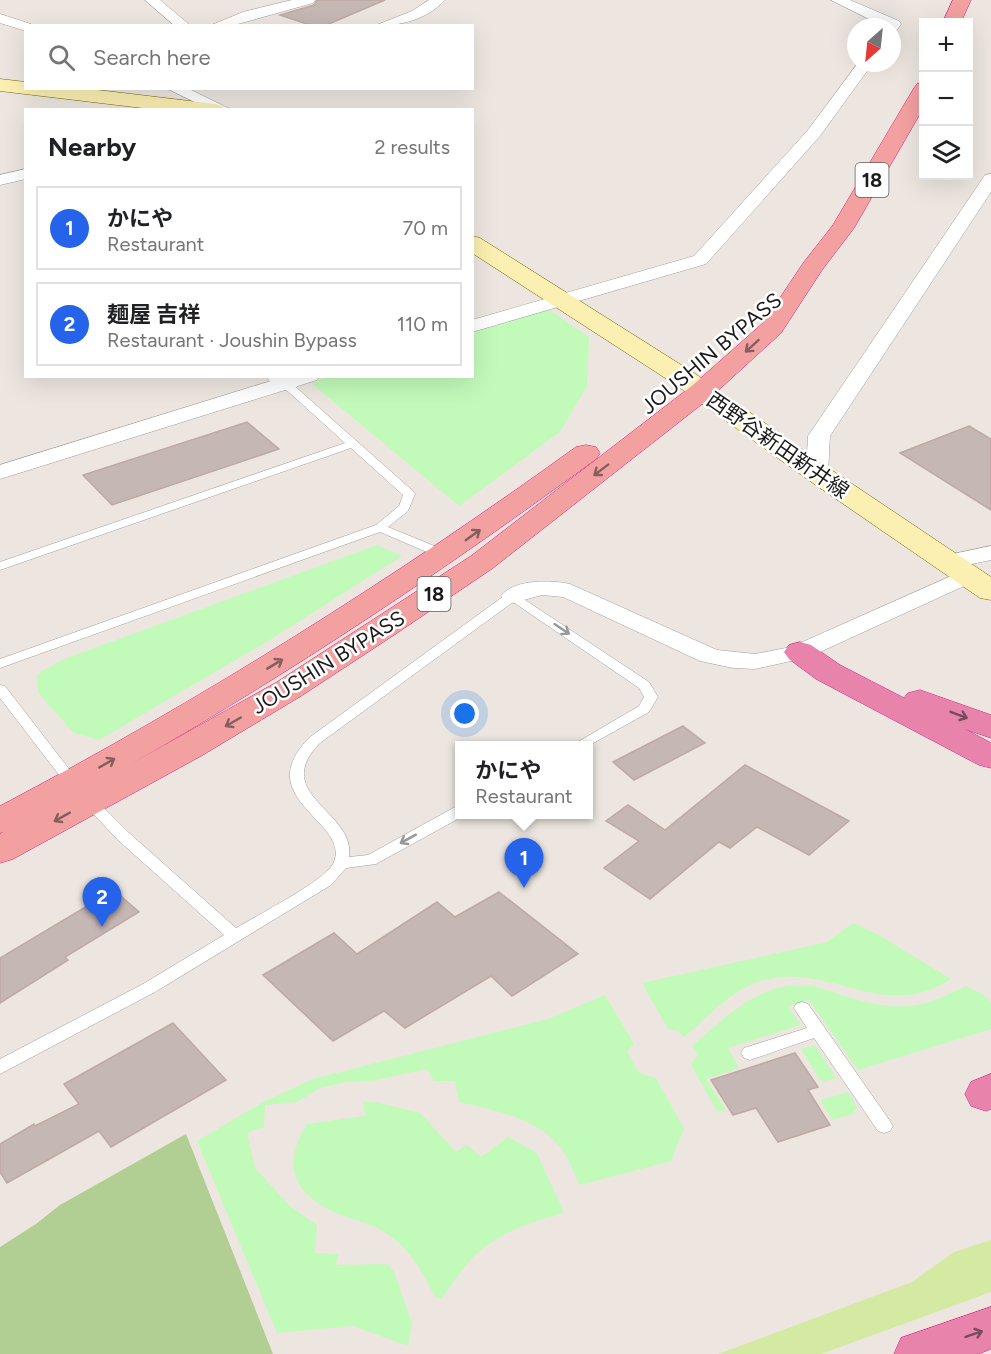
<!DOCTYPE html>
<html lang="en">
<head>
<meta charset="utf-8">
<style>
	body { margin:0; font-family:Figtree,"Noto Sans JP",sans-serif; background:#f2f2f2; color:#202124 }
	.controls { position:absolute; right:18px; top:18px; display:grid; overflow:hidden; border-radius:0px; box-shadow:0 6px 24px #0002 }
	.controls button { width:54px; height:54px; display:grid; place-items:center; padding:0; border:0; border-bottom:2px solid #e0e0e0; background:#fff; color:#202124; font:30px sans-serif }
	.compass { position:absolute; left:847px; top:18px; width:54px; height:54px; border-radius:50%; background:#fff; box-shadow:0 6px 24px #0002; rotate:207deg }
	.you { position:absolute; left:465px; top:714px; width:21px; height:21px; margin:-15px; border:4px solid #fff; border-radius:50%; background:#1a73e8; box-shadow:0 0 0 9px #1a73e833 }
	.badge { display:grid; place-items:center; width:39px; height:39px; border-radius:50%; background:#2563eb; color:#fff; font-size:20px; font-weight:700 }
	.pin { position:absolute; translate:-50% -50px; filter:drop-shadow(0 2px 3px #0008) }
	.pin::after { content:''; position:absolute; top:32px; width:21px; height:18px; background:inherit; clip-path:polygon(0 0,100% 0,50% 100%) }
	.popup { position:absolute; left:455px; top:741px; width:138px; height:78px; box-sizing:border-box; display:grid; place-content:center; border-radius:0px; background:#fff; filter:drop-shadow(0 2px 4px #0005); font-size:20px; white-space:nowrap; color:#757577 }
	.popup b { font-size:22px; color:#202124 }
	.popup::after { content:''; position:absolute; left:50%; top:100%; margin-left:-12px; border:12px solid transparent; border-top-color:#fff }
	.list { margin:0; padding:0; list-style:none }
	h2 { display:flex; justify-content:space-between; align-items:center; height:78px; margin:0; padding:0 24px; font-size:26px }
	h2 small { font-size:20px; font-weight:400; color:#757577 }
	.list li { display:grid; grid-template-columns:39px 1fr auto; gap:18px; align-items:center; box-sizing:border-box; height:84px; margin:0 12px 12px; padding:0 12px; border:2px solid #e0e0e0; border-radius:0px }
	.list b { display:block; font-size:22px; white-space:nowrap }
	.list p { margin:0; font-size:20px; white-space:nowrap; color:#757577 }
	.list em { font-size:20px; font-style:normal; color:#757577 }
	.icon { flex:none; width:33px; height:33px; fill:none; stroke:currentColor; stroke-width:2; stroke-linecap:round; stroke-linejoin:round }
	.map { position:relative; flex:none; width:991px; height:1354px; overflow:hidden }
	.search { position:absolute; background:#fff; box-shadow:0 6px 24px #0002; left:24px; top:24px; width:450px; height:66px; display:flex; align-items:center; gap:15px; box-sizing:border-box; padding:0 21px; border-radius:0px; color:#757577; font-size:22px }
	.panel { position:absolute; background:#fff; box-shadow:0 6px 24px #0002; left:24px; top:108px; width:450px; height:270px; border-radius:0px }
	.map>svg:first-child { display:block }
</style>
</head>
<body>
<div class="map">
<svg width="991" height="1354" viewBox="0 0 991 1354">
	<rect width="100%" height="100%" fill="#ede6e0"/>
	<path fill="#d4eaa3" d="M 991,1240 L 991,1292 L 821,1354 L 718,1354 L 912,1282 L 954,1252 Z"/>
	<path fill="#b1ce93" d="M 186,1134 L 273,1354 L 0,1354 L 0,1247 L 36,1224 L 60,1205 Z"/>
	<path fill="#c2faba" d="M 548,309 L 589,337 L 587,386 L 560,432 L 459,506 L 311,383 L 330,376 L 472,376 L 473,332 Z
		M 377,545 L 402,556 L 268,641 L 99,740 L 74,733 L 38,693 L 37,674 L 64,659 Z
		M 853,923 L 877,934 L 951,979 C 882,1025 828,958 757,982 C 730,991 706,1019 684,1037 L 678,1031 L 668,1029 L 642,983 L 827,942 Z
		M 815,986 C 850,998 889,1013 926,1003 C 940,999 953,992 966,986 L 985,996 L 991,1003 L 991,1029 L 858,1070 L 809,1000 L 788,1006 L 800,1025 L 728,1048 L 739,1068 L 706,1079 L 727,1112 L 717,1111 L 691,1065 L 698,1055 L 692,1046 C 719,1023 746,995 782,987 C 793,985 805,986 815,986 Z
		M 605,995 L 634,1044 L 627,1051 L 639,1073 L 656,1078 L 684,1129 L 671,1161 L 580,1185 C 574,1174 569,1158 561,1148 C 538,1118 493,1110 459,1102 L 455,1081 L 434,1081 L 427,1069 L 372,1081 L 346,1082 L 320,1088 L 297,1102 L 265,1105 L 264,1127 L 247,1133 L 255,1168 L 291,1207 L 317,1225 L 315,1253 L 338,1254 L 336,1265 L 387,1264 L 394,1272 L 412,1323 L 408,1346 L 353,1326 L 277,1333 L 197,1141 L 265,1101 L 313,1079 L 548,1019 Z
		M 815,1045 L 836,1078 L 821,1082 L 801,1049 Z
		M 848,1092 L 857,1107 L 853,1114 L 832,1120 L 820,1100 Z
		M 363,1101 L 380,1103 L 420,1113 L 456,1152 L 467,1145 L 481,1157 L 508,1137 L 537,1153 L 564,1213 C 531,1222 497,1233 472,1258 C 461,1270 451,1286 441,1299 L 434,1296 C 422,1269 408,1247 383,1231 C 370,1223 353,1220 339,1214 C 295,1196 280,1167 307,1124 L 365,1116 Z"/>
	<path fill="#c5b7b4" stroke="#bfa9a2" stroke-width="1.5" d="M 317,0 L 385,0 L 324,26 L 313,26 L 280,15 L 314,5 Z
		M 247,422 L 279,449 L 112,505 L 83,475 Z
		M 969,426 L 991,439 L 991,510 L 900,453 Z
		M 683,726 L 705,743 L 634,780 L 613,762 Z
		M 745,765 L 849,821 L 809,855 L 757,827 L 730,848 L 719,842 L 650,899 L 604,868 L 639,841 L 606,821 L 628,805 L 665,830 Z
		M 114,890 L 139,912 L 65,957 L 68,960 L 0,1003 L 0,958 Z
		M 499,892 L 578,954 L 512,996 L 491,976 L 405,1028 L 384,1011 L 333,1041 L 263,975 L 334,933 L 357,954 L 437,902 L 455,917 Z
		M 173,1023 L 226,1080 L 111,1147 L 99,1131 L 7,1183 L 0,1172 L 0,1144 L 34,1124 L 35,1126 L 79,1104 L 64,1084 Z
		M 795,1053 L 818,1087 L 808,1090 L 830,1125 L 778,1142 L 756,1108 L 733,1115 L 711,1080 Z"/>
	<g fill="none" stroke-linecap="round" stroke-linejoin="round">
		<g stroke="#9f9f9f" stroke-width="1">
			<path id="service" d="M 286,381 L 290,382 L 413,491 L 415,494 L 408,511 L 388,527 L 449,552 L 451,555 L 449,558 L 441,558 L 380,532 L 0,668 L 0,659 L 376,525 L 399,506 L 403,495 L 351,448 L 0,570 L 0,562 L 345,443 L 282,386 L 282,382 Z
				M 513,592 L 649,682 L 658,697 L 649,712 L 588,746 L 571,746 L 639,706 L 644,697 L 639,688 L 513,602 L 320,743 C 269,795 356,811 349,857 L 368,855 L 455,807 L 460,806 L 460,814 L 465,815 L 376,864 L 346,868 L 331,885 L 155,992 L 0,1074 L 0,1059 L 143,984 L 224,935 L 118,840 L 82,802 L 80,799 L 82,796 L 92,796 L 128,832 L 236,928 C 256,916 324,881 333,864 C 354,822 247,800 310,737 L 508,593 Z
				M 0,685 L 5,686 L 79,782 L 81,785 L 79,788 L 69,788 L 0,698 Z
				M 802,1002 L 808,1004 L 890,1121 L 893,1126 L 890,1131 L 884,1133 L 878,1131 L 814,1038 L 750,1060 L 744,1058 L 741,1053 L 744,1048 L 807,1028 L 794,1008 L 796,1004 Z"/>
		</g>
		<g stroke="#9f9f9f" stroke-width="1">
			<path id="minor" d="M 145,0 L 160,0 L 191,26 L 175,26 Z
				M 292,0 L 315,0 L 313,3 L 231,26 L 209,26 L 243,12 Z
				M 429,0 L 445,0 C 427,20 399,26 374,26 L 412,11 Z
				M 831,0 L 850,0 L 899,21 L 901,24 L 897,30 L 892,31 L 892,27 L 885,27 Z
				M 0,14 L 31,24 L 32,26 L 26,26 L 26,31 L 0,23 Z
				M 858,63 L 873,63 L 820,136 L 706,264 L 472,332 L 472,320 L 694,256 L 808,130 Z
				M 166,88 L 187,88 L 232,110 L 211,110 Z
				M 26,169 L 26,179 L 0,185 L 0,175 Z
				M 991,174 L 991,192 L 830,436 L 828,473 L 825,478 L 817,480 L 809,478 L 806,473 L 808,436 L 985,175 Z
				M 287,376 L 320,376 L 317,380 L 0,479 L 0,465 Z
				M 991,546 L 991,560 L 947,569 L 939,567 L 935,562 L 939,557 Z
				M 967,569 L 975,571 L 979,576 L 975,581 L 809,657 L 755,669 L 733,668 L 700,661 L 563,597 L 542,595 L 513,603 L 504,601 L 501,596 C 513,579 552,580 570,584 L 717,650 L 755,654 L 791,647 Z"/>
		</g>
		<g stroke="#9f9f9f" stroke-width="1">
			<path id="tertiary" d="M 266,376 L 293,376 L 299,384 L 295,389 C 281,393 274,388 266,376 Z"/>
		</g>
		<g stroke="#726802" stroke-width="1">
			<path id="secondary" d="M 0,79 L 26,82 L 26,88 L 81,88 L 215,104 L 222,106 L 225,110 L 159,110 L 0,91 Z
				M 472,236 L 480,238 L 694,373 L 827,467 L 991,577 L 991,600 L 980,598 L 807,479 L 676,385 L 472,253 Z"/>
		</g>
		<g stroke="#da1f85" stroke-width="1">
			<path id="trunk" d="M 953,0 L 971,0 L 961,22 L 943,22 Z
				M 924,82 L 924,107 L 854,228 L 822,270 L 781,333 L 711,397 L 493,568 L 397,633 L 301,696 L 201,756 L 13,859 L 0,863 L 0,834 L 3,832 L 0,833 L 0,806 C 201,700 392,580 576,447 L 586,445 L 596,447 L 600,453 L 596,459 C 446,569 291,673 129,765 L 277,682 L 471,556 L 693,385 L 763,323 L 804,262 L 833,225 L 914,88 L 917,84 Z"/>
		</g>
		<g stroke="#da1f85" stroke-width="1">
			<path id="motorway" d="M 800,642 L 811,645 L 840,665 L 904,698 L 908,693 L 920,690 L 991,715 L 991,738 L 965,729 L 991,743 L 991,768 L 979,765 L 816,679 L 789,659 L 784,652 L 789,645 Z
				M 991,1074 L 991,1109 L 986,1111 L 971,1106 L 965,1094 L 971,1082 Z
				M 991,1307 L 991,1349 L 978,1354 L 894,1354 L 901,1338 Z"/>
		</g>
		<use href="#service" fill="#fff" fill-rule="evenodd"/>
		<use href="#minor" fill="#fff" fill-rule="evenodd"/>
		<use href="#tertiary" fill="#fff" fill-rule="evenodd"/>
		<use href="#secondary" fill="#fbefb1" fill-rule="evenodd"/>
		<use href="#trunk" fill="#f3a0a0" fill-rule="evenodd"/>
		<use href="#motorway" fill="#e884ab" fill-rule="evenodd"/>
	</g>
	<defs><path id="oneway-shaft" d="M-6 0H5M1.5-3L5.5 0L1.5 3" fill="none" stroke-width="1.6" stroke-linecap="round" stroke-linejoin="round" transform="scale(1.5)"/></defs>
	<g stroke="#875e5e">
		<use href="#oneway-shaft" transform="translate(752 346) rotate(138)"/>
		<use href="#oneway-shaft" transform="translate(601 470) rotate(143)"/>
		<use href="#oneway-shaft" transform="translate(473 535) rotate(-36)"/>
		<use href="#oneway-shaft" transform="translate(275 664) rotate(-31)"/>
		<use href="#oneway-shaft" transform="translate(233 722) rotate(150)"/>
		<use href="#oneway-shaft" transform="translate(107 763) rotate(-30)"/>
		<use href="#oneway-shaft" transform="translate(62 817) rotate(151)"/>
	</g>
	<g stroke="#989898">
		<use href="#oneway-shaft" transform="translate(562 629) rotate(34)"/>
		<use href="#oneway-shaft" transform="translate(408 839) rotate(151)"/>
	</g>
	<g stroke="#774a5c">
		<use href="#oneway-shaft" transform="translate(959 715) rotate(21)"/>
		<use href="#oneway-shaft" transform="translate(974 1334) rotate(-19)"/>
	</g>
	<g text-anchor="middle" dominant-baseline="central" stroke-width="5" stroke-linejoin="round" paint-order="stroke">
		<g fill="#fff" stroke="#5f5f5f" stroke-width="1.5">
			<rect x="855.5" y="163" width="33" height="34" rx="4.5"/>
			<rect x="417.5" y="577" width="33" height="34" rx="4.5"/>
		</g>
		<g font-size="20" font-weight="bold" fill="#1b1b1b">
			<text x="872" y="180">18</text>
			<text x="434" y="594">18</text>
		</g>
		<g font-size="21" fill="#1b1b1b" stroke="#fff">
			<text transform="translate(711 353) rotate(-40)">JOUSHIN BYPASS</text>
			<text transform="translate(778 445) rotate(35)">西野谷新田新井線</text>
			<text transform="translate(328 662) rotate(-32)">JOUSHIN BYPASS</text>
		</g>
	</g>
</svg>
<div class="controls">
<button>+</button>
<button>−</button>
<button><svg class="icon" aria-label="layers" viewBox="0 0 24 24"><path d="M12 4l9 5-9 5-9-5zM3 14l9 5 9-5"/></svg></button>
</div>
<svg class="compass" viewBox="-18 -18 36 36"><path d="M0-13l5 13h-10z" fill="#e53935"/><path d="M0 13l5-13h-10z" fill="#757577"/></svg>
<div class="you"></div>
<div class="pin badge" style="left:524px;top:888px">1</div>
<div class="popup"><b>かにや</b>Restaurant</div>
<div class="pin badge" style="left:102px;top:927px">2</div>
<div class="search"><svg class="icon" aria-label="search" viewBox="0 0 24 24"><circle cx="10" cy="10" r="6"/><path d="M15 15l6 6"/></svg>Search here</div>
<section class="panel">
<h2>Nearby<small>2 results</small></h2>
<ul class="list">
<li><span class="badge">1</span><div><b>かにや</b><p>Restaurant</p></div><em>70 m</em></li>
<li><span class="badge">2</span><div><b>麺屋 吉祥</b><p>Restaurant · Joushin Bypass</p></div><em>110 m</em></li>
</ul>
</section>
</div>
</body>
</html>
